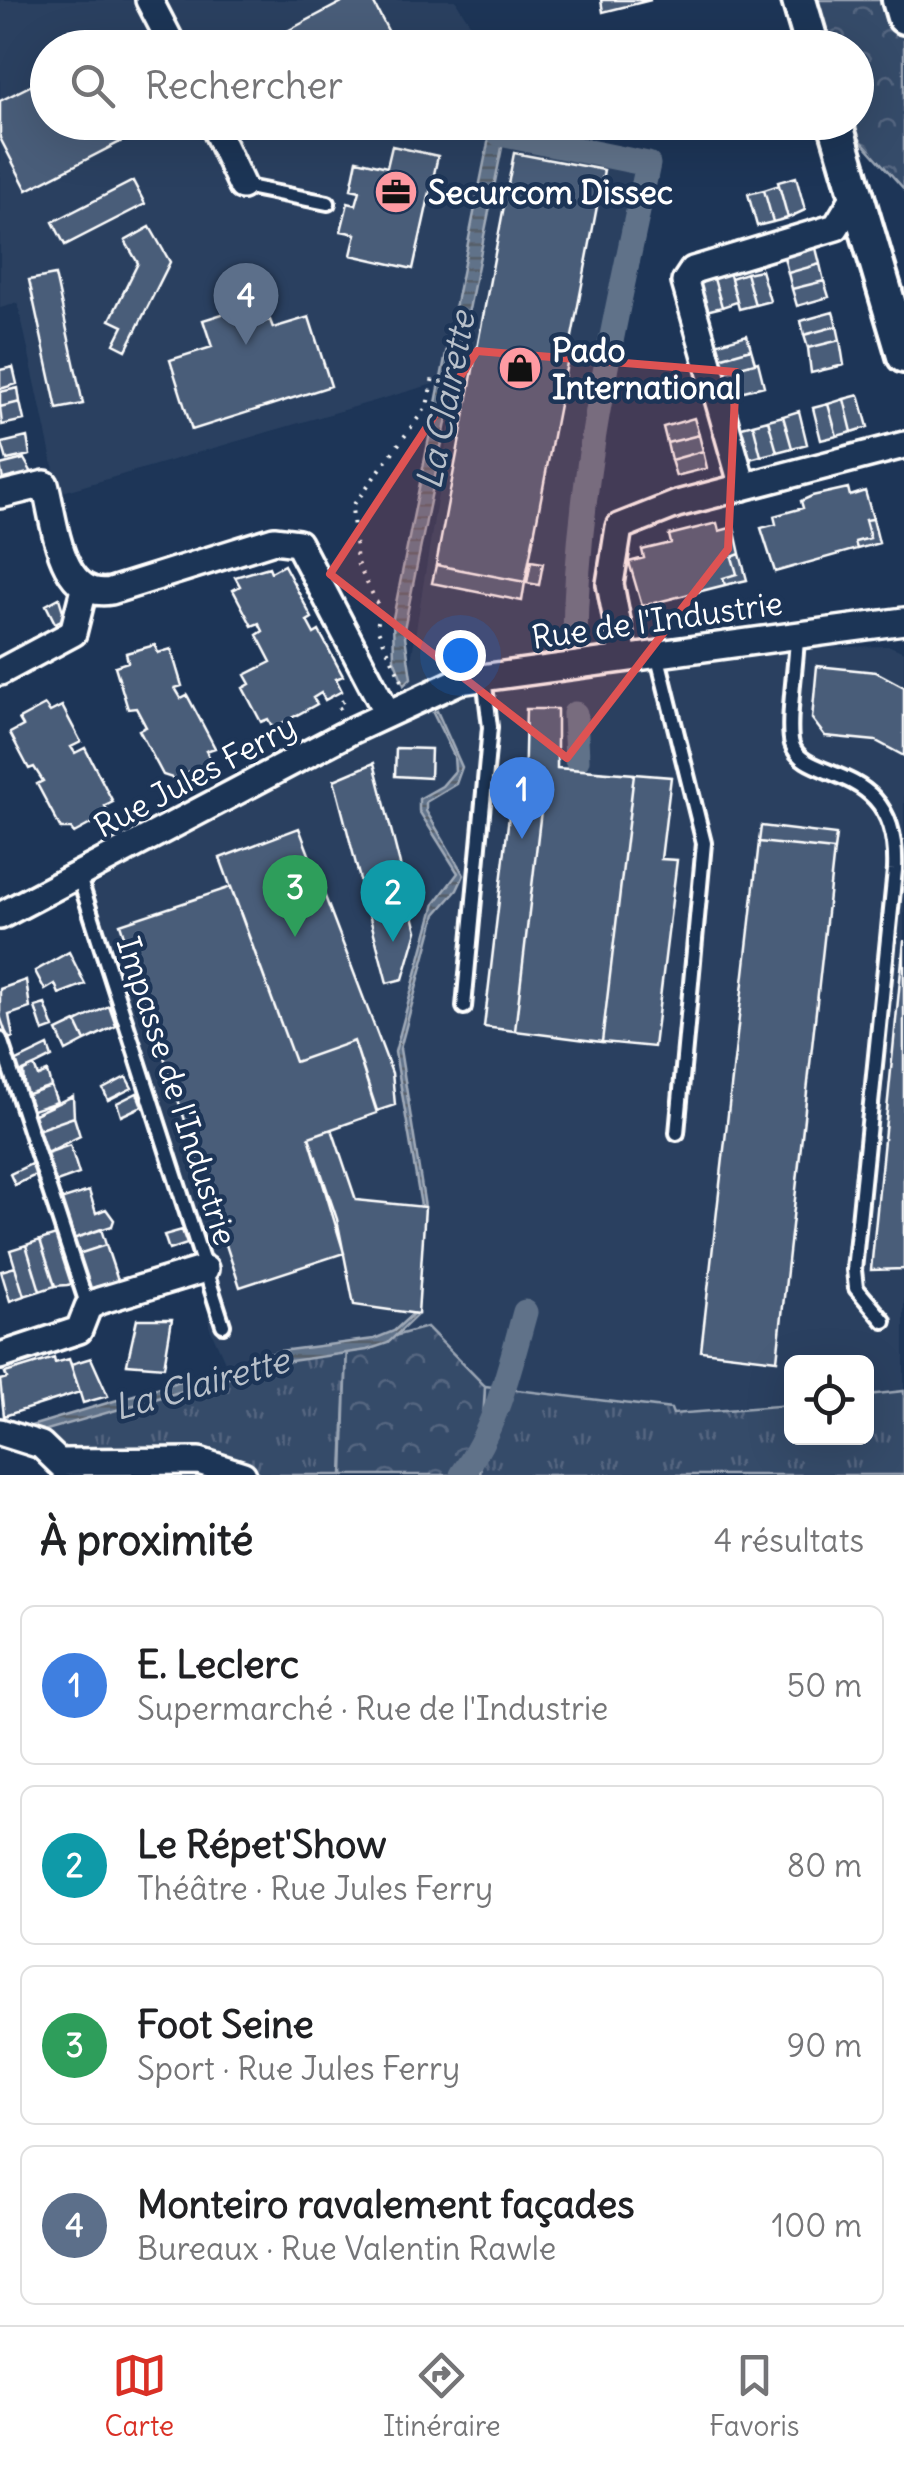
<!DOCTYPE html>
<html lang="fr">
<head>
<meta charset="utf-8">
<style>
	body { margin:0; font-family:Delius,sans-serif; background:#f2f2f2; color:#202124 }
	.controls { position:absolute; right:30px; bottom:30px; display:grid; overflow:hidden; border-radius:15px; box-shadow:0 10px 40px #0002 }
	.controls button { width:90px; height:90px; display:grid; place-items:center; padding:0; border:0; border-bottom:2px solid #e0e0e0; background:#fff; color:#202124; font:50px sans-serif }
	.you { position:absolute; left:460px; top:655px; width:35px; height:35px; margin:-25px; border:8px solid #fff; border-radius:50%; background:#1a73e8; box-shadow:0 0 0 15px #1a73e833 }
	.badge { display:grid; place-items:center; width:65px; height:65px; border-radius:50%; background:#d93025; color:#fff; font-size:32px; font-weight:700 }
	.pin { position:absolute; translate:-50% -82px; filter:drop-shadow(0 2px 5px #0008) }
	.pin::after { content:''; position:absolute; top:52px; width:35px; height:30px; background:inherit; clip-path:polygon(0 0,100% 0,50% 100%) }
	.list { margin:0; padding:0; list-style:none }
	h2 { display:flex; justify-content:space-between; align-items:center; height:130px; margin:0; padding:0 40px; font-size:42px }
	h2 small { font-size:32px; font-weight:400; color:#757577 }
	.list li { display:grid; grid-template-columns:65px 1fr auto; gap:30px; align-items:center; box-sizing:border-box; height:160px; margin:0 20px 20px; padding:0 20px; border:2px solid #e0e0e0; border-radius:15px }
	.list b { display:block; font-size:38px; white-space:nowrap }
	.list p { margin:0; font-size:32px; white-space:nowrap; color:#757577 }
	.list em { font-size:32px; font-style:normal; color:#757577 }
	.icon { flex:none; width:55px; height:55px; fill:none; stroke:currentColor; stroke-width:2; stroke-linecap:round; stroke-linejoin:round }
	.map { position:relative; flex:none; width:904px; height:1475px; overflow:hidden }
	.search { position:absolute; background:#fff; box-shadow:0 10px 40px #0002; left:30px; right:30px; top:30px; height:110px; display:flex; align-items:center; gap:25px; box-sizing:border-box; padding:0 35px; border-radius:55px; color:#757577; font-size:38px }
	.sheet { height:850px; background:#fff }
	nav { display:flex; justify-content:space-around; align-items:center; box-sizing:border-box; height:140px; border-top:2px solid #e0e0e0; background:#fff; font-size:28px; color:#757577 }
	nav a { display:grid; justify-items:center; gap:5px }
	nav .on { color:#d93025 }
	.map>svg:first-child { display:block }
</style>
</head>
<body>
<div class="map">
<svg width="904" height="1475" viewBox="0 0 904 1475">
	<defs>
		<pattern id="grass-tufts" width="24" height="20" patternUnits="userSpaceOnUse" patternTransform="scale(2.5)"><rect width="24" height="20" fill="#364b69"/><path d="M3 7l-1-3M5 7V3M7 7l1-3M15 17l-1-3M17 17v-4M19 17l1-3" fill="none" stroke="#546680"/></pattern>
		<pattern id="forest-crowns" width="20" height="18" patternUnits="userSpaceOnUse" patternTransform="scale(2.5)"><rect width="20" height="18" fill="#364b69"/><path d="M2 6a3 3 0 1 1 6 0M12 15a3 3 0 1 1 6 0" fill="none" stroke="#546680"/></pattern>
		<pattern id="water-rules" width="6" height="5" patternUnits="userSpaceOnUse" patternTransform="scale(2.5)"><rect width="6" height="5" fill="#617289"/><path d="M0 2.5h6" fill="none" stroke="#555d67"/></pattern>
	</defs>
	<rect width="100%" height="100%" fill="#1d3557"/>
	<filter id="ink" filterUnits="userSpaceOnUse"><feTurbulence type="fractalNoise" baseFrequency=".01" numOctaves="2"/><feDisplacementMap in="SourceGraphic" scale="20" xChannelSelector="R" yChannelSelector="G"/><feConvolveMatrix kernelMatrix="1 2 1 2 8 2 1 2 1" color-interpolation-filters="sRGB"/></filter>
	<g filter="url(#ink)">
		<path fill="#2a4161" d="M 0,0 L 455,0 L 485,47 L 48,48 L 48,122 L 507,123 L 505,135 L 648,164 L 591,435 L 575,572 L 575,642 L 623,652 L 890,646 L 904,652 L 904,1391 L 867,1395 L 866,1362 L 792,1362 L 791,1405 L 672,1414 L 671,1409 L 485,1386 L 427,1327 L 347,1349 L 229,1371 L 209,1326 L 205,1274 L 79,895 L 404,704 L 457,377 L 59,493 L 18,303 L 0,308 Z"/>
		<path fill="url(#grass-tufts)" stroke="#9aa5b4" stroke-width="2.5" d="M 347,1349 L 342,1475 L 243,1475 L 61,1462 L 41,1445 L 38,1430 L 229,1371 Z
			M 485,1386 L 671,1409 L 673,1414 L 791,1405 L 792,1438 L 866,1438 L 867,1395 L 904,1391 L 904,1475 L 480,1475 Z"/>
		<path fill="url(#forest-crowns)" stroke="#9aa5b4" stroke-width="2.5" d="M 812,0 L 904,0 L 904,189 L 849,127 L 847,123 L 856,122 L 856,48 L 825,47 Z
			M 427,1327 L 485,1386 L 480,1475 L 343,1475 L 347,1349 Z"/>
		<path fill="url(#water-rules)" stroke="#a0aab8" stroke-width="2.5" d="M 492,123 L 507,123 L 404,629 L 411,678 L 404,685 L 394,659 L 393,618 Z
			M 437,711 L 462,767 L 456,784 L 426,802 L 426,811 L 464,875 L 457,890 L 436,914 L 400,1049 L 425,1207 L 421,1206 L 395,1052 L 435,903 L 458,873 L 419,811 L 419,799 L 442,786 L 455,771 L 454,756 L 433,713 Z
			M 416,1311 L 418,1314 L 388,1343 L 367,1350 L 284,1362 L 40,1432 L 31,1426 L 280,1351 L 374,1339 L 394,1331 Z"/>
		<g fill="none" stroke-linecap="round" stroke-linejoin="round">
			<path stroke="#617289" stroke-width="25" d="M 500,134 L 648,164 C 615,323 576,479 575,642
				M 575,714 L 577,760
				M 462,1475 C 497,1426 509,1369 525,1312"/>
		</g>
		<path fill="#4a5d79" stroke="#fff" stroke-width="2.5" d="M 346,0 L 372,0 L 397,48 L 354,48 L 350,39 L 334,48 L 255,48 Z
			M 601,0 L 651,0 L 603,12 Z
			M 48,77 L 48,122 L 151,126 L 27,190 L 0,138 L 0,101 Z
			M 392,146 L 438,156 L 413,269 L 351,255 L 356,234 L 341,231 L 348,203 L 356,205 L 360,191 L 351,189 L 357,160 L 387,167 Z
			M 514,153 L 604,170 L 525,582 L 436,565 Z
			M 796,177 L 805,210 L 788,218 L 778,182 Z
			M 133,181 L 145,204 L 65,245 L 53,222 Z
			M 779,185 L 788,218 L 773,222 L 764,190 Z
			M 764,190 L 773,222 L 757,226 L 748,194 Z
			M 150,227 L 170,262 L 126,350 L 114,344 L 123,326 L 110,320 L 138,263 L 125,241 Z
			M 816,248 L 820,264 L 788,273 L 784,257 Z
			M 820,264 L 824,281 L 792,289 L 788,273 Z
			M 761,270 L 770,301 L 755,305 L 746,273 Z
			M 729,271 L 737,302 L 722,307 L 713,275 Z
			M 746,273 L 755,305 L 739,309 L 731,278 Z
			M 55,275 L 83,404 L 57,409 L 29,280 Z
			M 713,275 L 722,307 L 706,311 L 697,279 Z
			M 824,281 L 829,297 L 797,306 L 792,289 Z
			M 257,303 L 263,322 L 270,320 L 273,328 L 309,317 L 331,386 L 192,430 L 170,360 L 212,347 L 203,320 Z
			M 833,312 L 837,326 L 804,335 L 801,321 Z
			M 837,326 L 840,340 L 808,348 L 804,335 Z
			M 747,335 L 751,349 L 719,358 L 715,344 Z
			M 840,340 L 844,365 L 811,373 L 808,348 Z
			M 751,349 L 755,363 L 722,372 L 719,358 Z
			M 758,362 L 764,386 L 732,394 L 722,372 Z
			M 13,367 L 17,384 L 0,389 L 0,370 Z
			M 18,388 L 20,402 L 0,407 L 0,392 Z
			M 859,395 L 868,427 L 852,432 L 844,399 Z
			M 844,399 L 852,432 L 837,436 L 828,404 Z
			M 20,402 L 24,420 L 2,425 L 0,407 Z
			M 828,404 L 837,436 L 821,440 L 813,408 Z
			M 799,411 L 807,444 L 792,448 L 783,416 Z
			M 783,416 L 792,448 L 777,452 L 768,420 Z
			M 694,418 L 699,435 L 667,443 L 663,427 Z
			M 768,420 L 777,452 L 761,456 L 753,424 Z
			M 753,424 L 761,456 L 746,460 L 738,428 Z
			M 699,435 L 703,451 L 671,460 L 667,443 Z
			M 27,437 L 30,455 L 7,460 L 2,443 Z
			M 703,451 L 707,468 L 676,476 L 671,460 Z
			M 24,459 L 32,473 L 3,480 L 0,465 Z
			M 848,488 L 850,496 L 865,491 L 873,519 L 865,520 L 870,538 L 855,542 L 857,549 L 775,572 L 761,528 L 776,524 L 774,516 L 803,508 L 801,501 L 812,496 Z
			M 873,519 L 879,543 L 857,549 L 855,542 L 870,538 L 865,520 Z
			M 717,523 L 719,531 L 734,527 L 740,554 L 732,557 L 737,574 L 723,578 L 725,585 L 642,606 L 629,562 L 644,558 L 642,550 L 671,543 L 669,535 Z
			M 740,554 L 747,580 L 725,585 L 723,578 L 737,574 L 732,557 Z
			M 531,561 L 543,563 L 539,585 L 527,583 Z
			M 284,565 L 312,618 L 307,621 L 314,634 L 319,631 L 343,676 L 336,679 L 342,691 L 325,700 L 321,693 L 313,698 L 317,704 L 273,728 L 268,719 L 261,722 L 243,688 L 250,684 L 245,675 L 271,662 L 257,635 L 263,631 L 259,623 L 252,626 L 233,590 L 240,586 L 235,577 L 269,567 L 271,572 Z
			M 436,565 L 525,582 L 522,601 L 432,583 Z
			M 59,598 L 65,618 L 55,623 L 46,605 Z
			M 155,645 L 158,653 L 171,649 L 182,686 L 175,688 L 181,698 L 187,695 L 215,748 L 206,751 L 211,760 L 175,779 L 163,775 L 139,730 L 146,727 L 136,708 L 128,709 L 115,666 L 128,662 L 126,653 Z
			M 817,666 L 876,672 L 904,687 L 904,756 L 876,741 L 825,736 L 812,719 Z
			M 45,705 L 50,712 L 62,706 L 81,742 L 71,747 L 75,753 L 85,748 L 113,802 L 105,806 L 109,814 L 74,833 L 71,829 L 61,829 L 37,784 L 43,781 L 34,767 L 29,769 L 10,733 L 23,726 L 19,719 Z
			M 526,709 L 557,709 L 557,768 L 634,774 L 602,1042 L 515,1031 L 543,793 L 524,791 Z
			M 396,748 L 431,749 L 430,778 L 395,776 Z
			M 374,763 L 417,931 L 403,979 L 387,983 L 334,780 Z
			M 634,774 L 671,777 L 661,859 L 677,860 L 654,1047 L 602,1042 Z
			M 512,790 L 543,793 L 515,1031 L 484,1027 Z
			M 761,826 L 836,835 L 834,850 L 759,842 Z
			M 299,828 L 392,1073 L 395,1105 L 377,1111 L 354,1041 L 295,1062 L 220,858 Z
			M 759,842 L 834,850 L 777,1360 L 701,1351 Z
			M 231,887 L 295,1062 L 354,1041 L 377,1113 L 309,1137 L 344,1253 L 240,1287 L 120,924 Z
			M 904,940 L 904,1269 L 871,1270 Z
			M 69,952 L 85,984 L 59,994 L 55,984 L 45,990 L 35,971 Z
			M 26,980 L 30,1008 L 9,1015 L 13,1037 L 8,1039 L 0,1016 L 0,989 Z
			M 45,1004 L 54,1028 L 43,1032 L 35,1007 Z
			M 109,1006 L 116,1026 L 85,1041 L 76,1022 Z
			M 76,1022 L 85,1041 L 66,1051 L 57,1031 Z
			M 48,1046 L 52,1057 L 18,1074 L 15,1062 Z
			M 34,1066 L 38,1076 L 47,1072 L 51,1086 L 25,1095 L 23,1071 Z
			M 126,1077 L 132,1088 L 108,1100 L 103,1089 Z
			M 51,1086 L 57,1102 L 30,1111 L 25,1095 Z
			M 137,1093 L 142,1106 L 121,1116 L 117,1103 Z
			M 73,1096 L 74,1117 L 37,1130 L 32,1115 Z
			M 74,1117 L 80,1136 L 44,1154 L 37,1130 Z
			M 332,1129 L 356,1200 L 425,1207 L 418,1314 L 354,1305 L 337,1219 L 309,1137 Z
			M 70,1145 L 79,1174 L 54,1183 L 44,1154 Z
			M 33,1163 L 36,1175 L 15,1185 L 10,1174 Z
			M 89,1191 L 96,1213 L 106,1209 L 114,1220 L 112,1226 L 73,1239 L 60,1200 Z
			M 101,1229 L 106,1245 L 78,1254 L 73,1239 Z
			M 182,1230 L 187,1244 L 169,1250 L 164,1235 Z
			M 56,1235 L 72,1284 L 67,1285 L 55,1286 L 40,1240 Z
			M 40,1240 L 55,1286 L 40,1291 L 26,1245 Z
			M 26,1245 L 40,1291 L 24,1296 L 10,1250 Z
			M 106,1245 L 118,1281 L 89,1289 L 78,1254 Z
			M 15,1267 L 24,1296 L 10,1301 L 1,1271 Z
			M 137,1319 L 172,1319 L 164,1367 L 127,1364 Z
			M 54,1358 L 55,1363 L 69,1359 L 80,1392 L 4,1416 L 0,1380 L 7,1378 L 5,1373 Z
			M 91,1358 L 108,1396 L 83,1403 L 71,1364 Z"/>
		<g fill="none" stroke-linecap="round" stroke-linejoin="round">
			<g stroke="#fff" stroke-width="20">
				<path id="service" d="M 242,186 L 328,203
					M 797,635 C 797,660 786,725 792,744 C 804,785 900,759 895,870 L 854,1270 L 856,1288 L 884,1321
					M 657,654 L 704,843 L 677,1133
					M 78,874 L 223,1325
					M 464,1007 L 490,727 L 484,677
					M 0,1039 L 88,1307"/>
			</g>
			<g stroke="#fff" stroke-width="32">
				<path id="minor" d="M 149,0 L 174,48
					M 212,122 L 242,186
					M 743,487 L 685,282 L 693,270 L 836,227 L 856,194
					M 0,495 L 45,484 C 55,521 59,600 111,591 L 274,540 L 298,543 L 387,713
					M 624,657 L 610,584 L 619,527 L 677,504 L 904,445
					M 0,672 L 73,633 L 84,589
					M 0,916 L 351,731 L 459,681 L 904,621
					M 0,1356 L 79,1330 L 88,1307 L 99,1301 L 205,1269
					M 0,1432 L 41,1445 L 71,1474
					M 61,1462 L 199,1461 L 243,1475"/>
			</g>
			<g stroke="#fff" stroke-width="40">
				<path id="tertiary" d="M 799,0 L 813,48
					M 899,0 L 904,17
					M 835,122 L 904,356"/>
			</g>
			<path stroke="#fff" stroke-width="4" stroke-dasharray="2.5 8" stroke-linecap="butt" d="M 402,681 L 377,628 L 380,609 L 357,563 L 352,507 L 427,406 L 434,372
				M 340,709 L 337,704 L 350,698"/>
			<use href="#service" stroke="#1d3557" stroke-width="12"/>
			<use href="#minor" stroke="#1d3557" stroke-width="25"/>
			<use href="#tertiary" stroke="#1d3557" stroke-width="32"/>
		</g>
	</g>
	<path fill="#de5353" fill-opacity="0.2" stroke="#de5353" stroke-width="8" stroke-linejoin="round" d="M 477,351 L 736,372 L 728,549 L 567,758 L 330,574 Z"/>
	<defs>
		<g id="office-disc" transform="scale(2.25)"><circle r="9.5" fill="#ff9aa2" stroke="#1d3557"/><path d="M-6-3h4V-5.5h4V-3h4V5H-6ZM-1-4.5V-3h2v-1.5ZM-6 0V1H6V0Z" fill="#111"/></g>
		<g id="shop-disc" transform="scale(2.25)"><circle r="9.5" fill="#ff9aa2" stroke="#1d3557"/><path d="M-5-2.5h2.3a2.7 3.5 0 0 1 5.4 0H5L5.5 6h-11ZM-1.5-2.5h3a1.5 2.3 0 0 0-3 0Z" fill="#111"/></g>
	</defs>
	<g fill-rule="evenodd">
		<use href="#office-disc" x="396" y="192"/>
		<use href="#shop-disc" x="520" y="368"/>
	</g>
	<g text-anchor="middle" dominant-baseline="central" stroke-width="9" stroke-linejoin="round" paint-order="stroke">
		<g font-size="32" font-weight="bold" fill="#fff" stroke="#1d3557" text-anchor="start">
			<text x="428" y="192">Securcom Dissec</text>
			<text x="552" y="350">Pado<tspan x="552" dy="37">International</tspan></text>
		</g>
		<g font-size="32" fill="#fff" stroke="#1d3557">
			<text transform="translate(657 620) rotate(-8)">Rue de l'Industrie</text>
			<text transform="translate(195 776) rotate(-28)">Rue Jules Ferry</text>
			<text transform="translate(177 1091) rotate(72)">Impasse de l'Industrie</text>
		</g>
		<g font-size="35" font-style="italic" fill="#b8c0ca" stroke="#1d3557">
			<text transform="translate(445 400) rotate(-79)">La Clairette</text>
			<text transform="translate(201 1383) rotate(-16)">La Clairette</text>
		</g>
	</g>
</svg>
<div class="controls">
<button><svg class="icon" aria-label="locate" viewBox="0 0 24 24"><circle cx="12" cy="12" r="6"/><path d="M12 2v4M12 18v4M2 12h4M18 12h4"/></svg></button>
</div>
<div class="you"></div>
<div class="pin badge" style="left:522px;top:839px;background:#3f7fe0">1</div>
<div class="pin badge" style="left:393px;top:942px;background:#0f9aa8">2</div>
<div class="pin badge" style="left:295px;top:937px;background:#2e9e5b">3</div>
<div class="pin badge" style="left:246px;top:345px;background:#5c6f8a">4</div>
<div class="search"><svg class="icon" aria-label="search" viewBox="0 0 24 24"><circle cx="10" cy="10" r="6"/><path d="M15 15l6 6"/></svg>Rechercher</div>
</div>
<section class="sheet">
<h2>À proximité<small>4 résultats</small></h2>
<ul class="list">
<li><span class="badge" style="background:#3f7fe0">1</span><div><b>E. Leclerc</b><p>Supermarché · Rue de l'Industrie</p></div><em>50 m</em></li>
<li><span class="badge" style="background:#0f9aa8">2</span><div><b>Le Répet'Show</b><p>Théâtre · Rue Jules Ferry</p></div><em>80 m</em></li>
<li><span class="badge" style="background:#2e9e5b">3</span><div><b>Foot Seine</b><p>Sport · Rue Jules Ferry</p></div><em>90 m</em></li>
<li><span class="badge" style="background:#5c6f8a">4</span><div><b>Monteiro ravalement façades</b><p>Bureaux · Rue Valentin Rawle</p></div><em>100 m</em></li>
</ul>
</section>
<nav>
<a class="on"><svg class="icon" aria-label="map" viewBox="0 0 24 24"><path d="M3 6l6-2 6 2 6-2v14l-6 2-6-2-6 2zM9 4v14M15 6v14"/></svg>Carte</a>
<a><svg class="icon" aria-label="directions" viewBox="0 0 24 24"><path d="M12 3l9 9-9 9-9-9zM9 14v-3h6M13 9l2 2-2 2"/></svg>Itinéraire</a>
<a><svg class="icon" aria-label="saved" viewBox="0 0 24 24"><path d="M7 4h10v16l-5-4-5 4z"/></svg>Favoris</a>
</nav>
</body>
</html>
